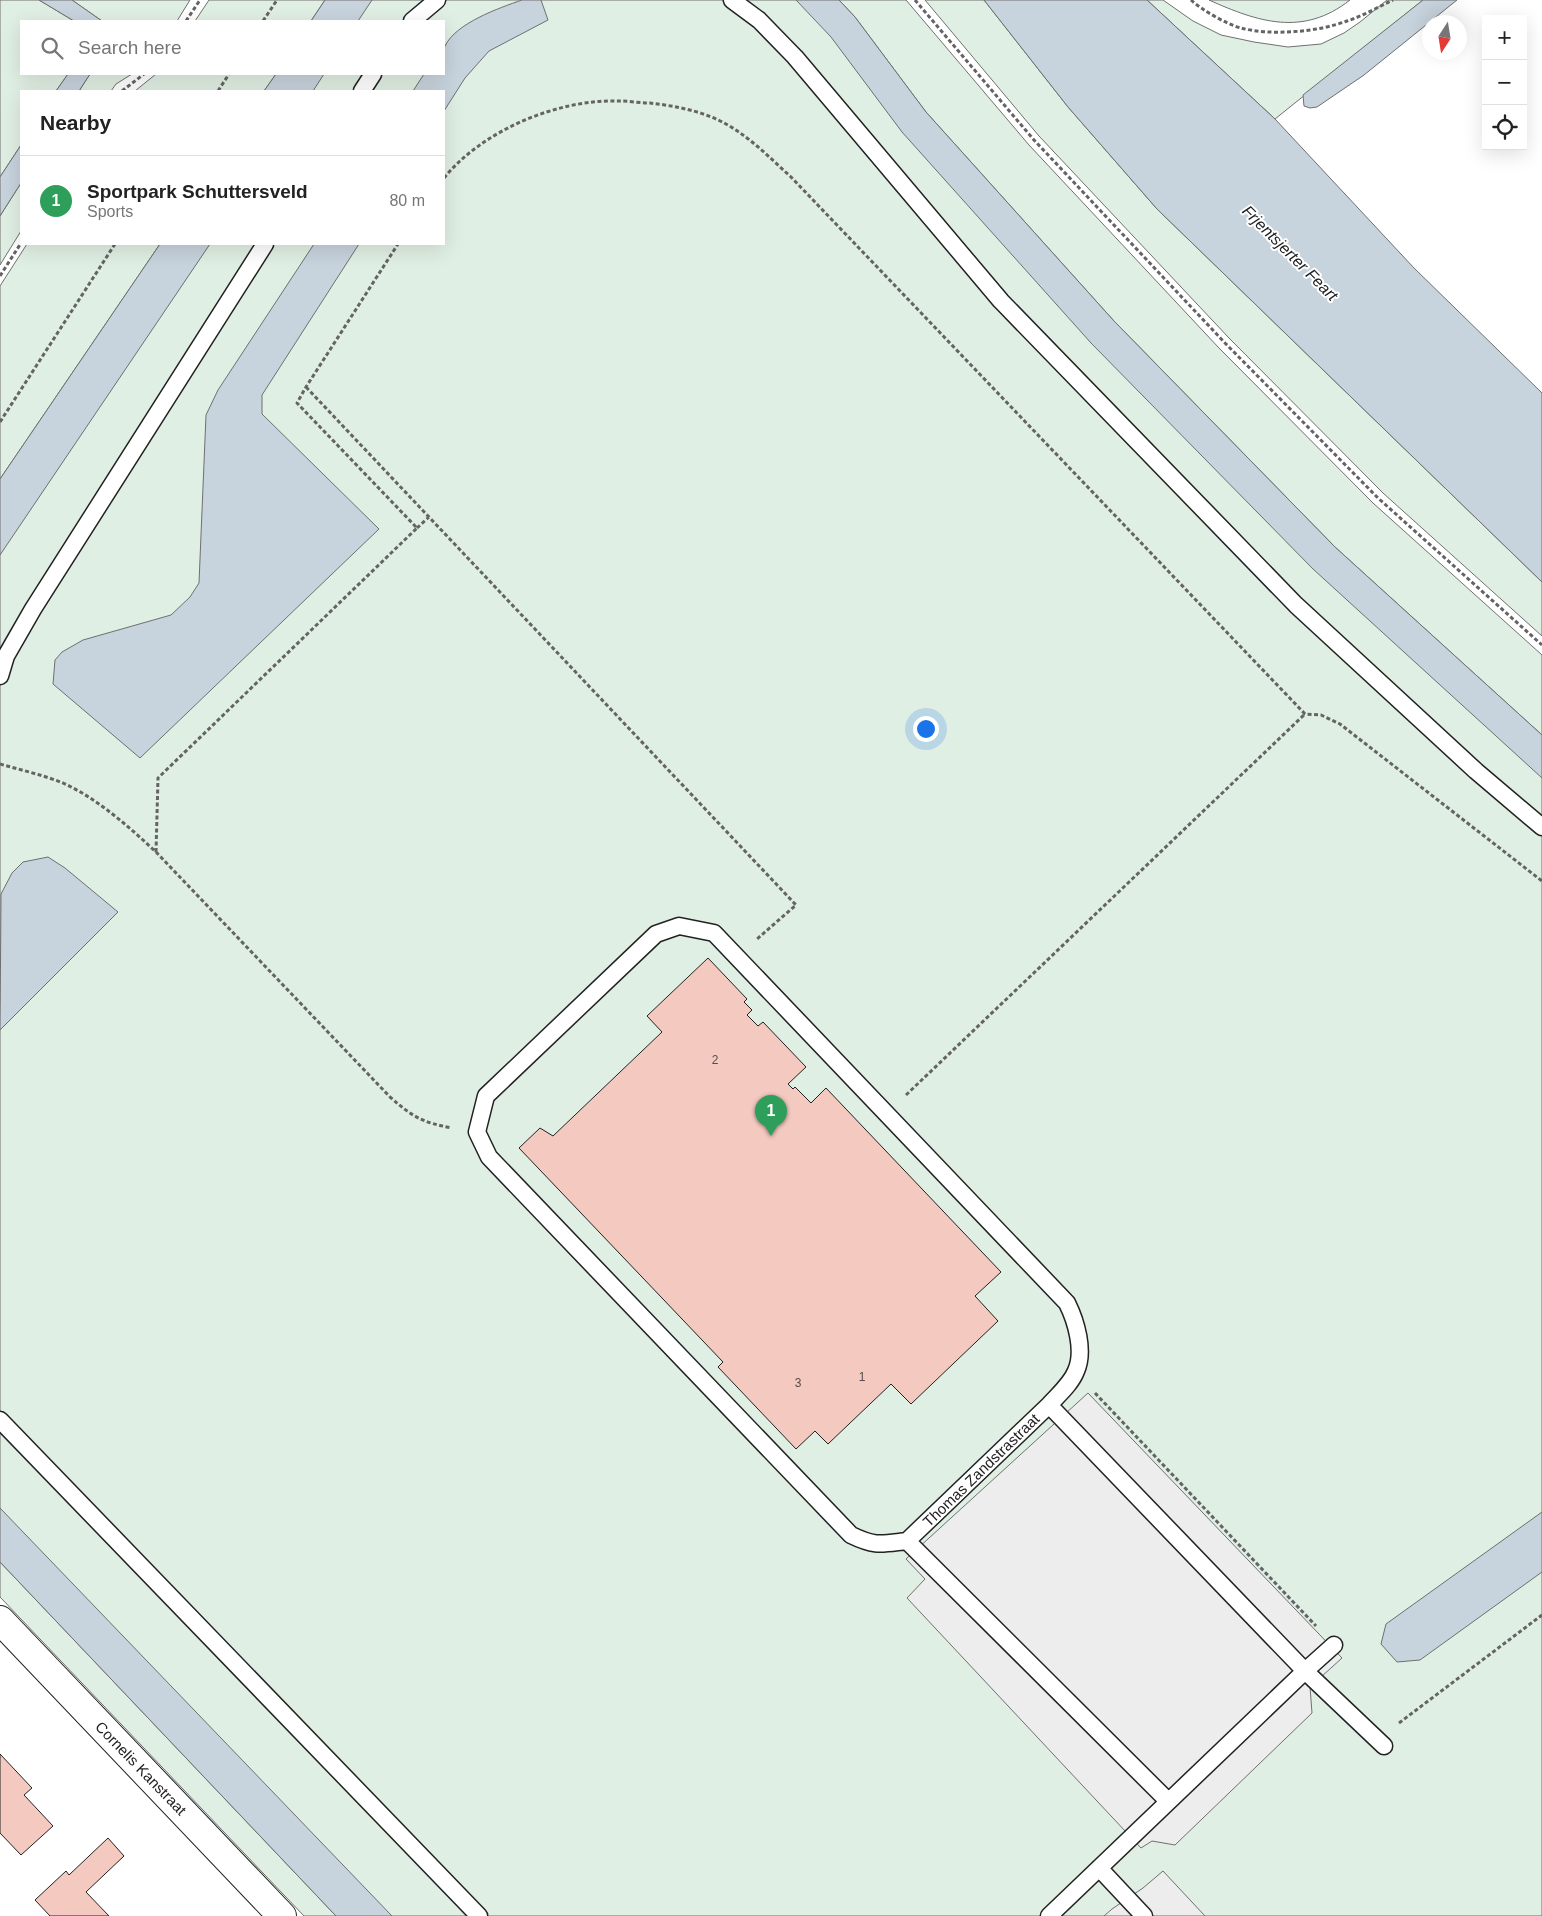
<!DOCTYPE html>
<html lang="en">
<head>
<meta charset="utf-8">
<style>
	body { margin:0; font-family:Helvetica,sans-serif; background:#f2f2f2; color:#222 }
	.controls { position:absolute; right:15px; top:15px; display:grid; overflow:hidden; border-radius:0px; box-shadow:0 5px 20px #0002 }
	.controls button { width:45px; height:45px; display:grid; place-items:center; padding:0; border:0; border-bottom:1px solid #e0e0e0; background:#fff; color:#222; font:25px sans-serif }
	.compass { position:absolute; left:1422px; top:15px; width:45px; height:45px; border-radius:50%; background:#fff; box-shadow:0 5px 20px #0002; rotate:192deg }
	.you { position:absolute; left:925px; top:728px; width:18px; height:18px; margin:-12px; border:4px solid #fff; border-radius:50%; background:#1a73e8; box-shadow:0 0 0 8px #1a73e833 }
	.badge { display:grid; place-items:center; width:32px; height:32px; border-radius:50%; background:#2563eb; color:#fff; font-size:16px; font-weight:700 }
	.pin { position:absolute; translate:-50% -41px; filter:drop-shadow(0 1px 2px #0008) }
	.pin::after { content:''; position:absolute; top:26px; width:18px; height:15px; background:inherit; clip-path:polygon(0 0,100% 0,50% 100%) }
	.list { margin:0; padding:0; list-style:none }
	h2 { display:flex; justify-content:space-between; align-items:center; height:65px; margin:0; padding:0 20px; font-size:21px }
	h2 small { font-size:16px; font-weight:400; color:#767676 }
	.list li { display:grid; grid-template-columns:32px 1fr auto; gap:15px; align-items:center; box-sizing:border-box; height:90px; padding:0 20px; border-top:1px solid #e0e0e0 }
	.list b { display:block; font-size:19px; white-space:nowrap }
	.list p { margin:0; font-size:16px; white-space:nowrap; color:#767676 }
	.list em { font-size:16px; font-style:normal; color:#767676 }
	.icon { flex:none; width:28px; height:28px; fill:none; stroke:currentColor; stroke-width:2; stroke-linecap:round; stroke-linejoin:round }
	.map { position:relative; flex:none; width:1542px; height:1916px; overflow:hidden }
	.search { position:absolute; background:#fff; box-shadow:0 5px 20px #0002; left:20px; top:20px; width:425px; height:55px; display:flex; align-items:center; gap:12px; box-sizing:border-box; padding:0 18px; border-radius:0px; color:#767676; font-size:19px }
	.panel { position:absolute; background:#fff; box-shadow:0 5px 20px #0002; left:20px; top:90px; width:425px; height:155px; border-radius:0px }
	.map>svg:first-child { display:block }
</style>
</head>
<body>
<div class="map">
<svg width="1542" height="1916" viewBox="0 0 1542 1916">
	<rect width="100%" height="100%" fill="#fff"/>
	<path fill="#e0efe3" stroke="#6f6f6f" d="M 0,0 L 39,0 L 74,21 L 21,21 L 21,74 L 68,74 L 56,91 L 21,91 L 21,145 L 0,177 Z
		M 72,0 L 190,0 L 177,21 L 102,21 Z
		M 209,0 L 325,0 L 311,21 L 195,21 Z
		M 356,0 L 818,0 L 1103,335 L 1542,756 L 1542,1916 L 378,1916 L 0,1517 L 0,540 L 196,244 L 444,244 L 444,91 L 296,91 L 308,74 L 444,74 L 444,21 L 342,21 Z
		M 839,0 L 906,0 L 1029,145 L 1219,348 L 1373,503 L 1542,655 L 1542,735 L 1335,547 L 1114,321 L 926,112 L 855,17 Z
		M 925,0 L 984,0 L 1068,107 L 1157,209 L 1542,582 L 1542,636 L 1383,493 L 1229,338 L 1039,136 Z
		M 1147,0 L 1163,0 L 1193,21 L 1221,35 L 1254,42 L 1288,47 L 1321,44 L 1344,33 L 1360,22 L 1387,0 L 1423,0 L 1275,119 Z
		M 1209,0 L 1350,0 C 1303,37 1258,22 1209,0 Z
		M 90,74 L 132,74 L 116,84 L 111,91 L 79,91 Z
		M 156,74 L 276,74 L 264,91 L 135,91 Z
		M 21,183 L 21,231 L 0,265 L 0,216 Z
		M 27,244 L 160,244 L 0,479 L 0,286 Z
		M 0,1562 L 336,1916 L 304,1916 L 0,1597 Z"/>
	<path fill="#ededed" stroke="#6f6f6f" d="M 1088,1393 L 1342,1658 L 1310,1687 L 1312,1713 L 1175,1845 L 1152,1841 L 1141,1848 L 907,1598 L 925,1579 L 906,1559 Z
		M 1163,1871 L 1205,1916 L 1104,1916 L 1112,1909 L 1143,1888 Z"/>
	<path fill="#c7d3dd" stroke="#6f6f6f" d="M 39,0 L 72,0 L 102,21 L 74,21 Z
		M 325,0 L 372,0 L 358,21 L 311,21 Z
		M 522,0 L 541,0 L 548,20 L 489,51 L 465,78 L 444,111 L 444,91 L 413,91 L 424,74 L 444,74 C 444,66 441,53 445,46 C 456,23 499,8 522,0 Z
		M 796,0 L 839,0 L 855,17 L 926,112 L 1114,321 L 1335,547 L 1542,735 L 1542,778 L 1313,569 L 1091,343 L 902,132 L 831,37 Z
		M 984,0 L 1147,0 L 1275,119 L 1414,268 L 1542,393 L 1542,582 L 1157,209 L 1068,107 Z
		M 1423,0 L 1457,0 L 1364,75 L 1317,107 L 1310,108 L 1304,106 L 1303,95 Z
		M 68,74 L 90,74 L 79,91 L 56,91 Z
		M 276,74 L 324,74 L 313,91 L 264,91 Z
		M 21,145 L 21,183 L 0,216 L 0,177 Z
		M 160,244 L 210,244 L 0,555 L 0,479 Z
		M 314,244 L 359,244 L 262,395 L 262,414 L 379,529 L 140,758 L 53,684 L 55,660 L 62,652 L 83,640 L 171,615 L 190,597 L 199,583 L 206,415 L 218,390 Z
		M 48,857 L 65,868 L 118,912 L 0,1030 L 1,894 L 12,873 L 23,862 Z
		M 0,1508 L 392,1916 L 336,1916 L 0,1562 Z
		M 1542,1512 L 1542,1572 L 1420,1660 L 1397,1662 L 1381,1644 L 1386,1624 Z"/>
	<path fill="#f3c9c0" stroke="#222" d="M 708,958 L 747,999 L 744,1002 L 752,1010 L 747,1015 L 758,1026 L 763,1022 L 806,1067 L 788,1084 L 793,1089 L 795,1087 L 811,1103 L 826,1088 L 1001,1272 L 975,1296 L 998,1321 L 911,1404 L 891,1384 L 828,1444 L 815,1431 L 796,1449 L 718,1367 L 723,1362 L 519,1148 L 540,1128 L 553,1136 L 662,1032 L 647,1016 Z
		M 0,1754 L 32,1788 L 24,1795 L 53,1826 L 21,1855 L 0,1833 Z
		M 108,1838 L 124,1856 L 86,1892 L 109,1916 L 50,1916 L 35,1900 L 66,1871 L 69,1875 Z"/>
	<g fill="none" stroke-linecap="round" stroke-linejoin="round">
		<g stroke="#222" stroke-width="19">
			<path id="lane" d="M 732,0 L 759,20 L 795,57 L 1001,301 L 1296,605 L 1476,771 L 1542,827
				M 412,21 L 437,0
				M 362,91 L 373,74
				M 0,676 L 6,656 L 33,609 L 265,244
				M 0,1420 L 479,1916
				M 907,1541 C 881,1544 876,1547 851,1535 L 489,1157 L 477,1132 L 486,1096 L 656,934 L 679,926 L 714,933 L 1067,1303 C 1076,1321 1085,1351 1076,1371 C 1071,1384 1058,1395 1049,1405
				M 1334,1645 L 1305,1671 L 1384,1746
				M 1099,1868 L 1144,1916
				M 1049,1916 L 1305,1671 L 1049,1405 L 907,1541 L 1168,1801"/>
		</g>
		<g stroke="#222" stroke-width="30">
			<path id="street" d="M 0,1620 L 282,1916"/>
		</g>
		<path stroke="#646464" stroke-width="3" stroke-dasharray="4 2.5" stroke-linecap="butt" d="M 915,0 L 1034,140 L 1225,343 L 1378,498 L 1542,645
			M 1191,0 C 1202,10 1226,24 1241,28 C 1271,36 1318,32 1347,21 C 1363,16 1378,7 1393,0
			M 186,21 L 200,0
			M 263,21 L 277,0
			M 122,91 L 144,74
			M 218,91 L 229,74
			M 444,178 C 483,130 558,99 619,101 C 629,101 640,103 650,103 C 675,106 703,111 726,124 C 751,138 770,158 791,177 L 1305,714 L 1321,715 L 1340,724 L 1542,881
			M 0,276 L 21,243
			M 306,387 L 796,905 L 757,939
			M 0,422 L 115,244
			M 417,528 L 429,517
			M 0,764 C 21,770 43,775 63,783 C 98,799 128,826 156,852 L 390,1097 C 413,1117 421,1122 452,1128
			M 156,852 L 158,778 L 417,528 L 297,403 L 306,387 L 398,244
			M 906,1095 L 1305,714
			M 1095,1393 L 1316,1626
			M 1399,1723 L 1542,1615"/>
		<use href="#lane" stroke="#fff" stroke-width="16"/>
		<use href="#street" stroke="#fff" stroke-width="28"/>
	</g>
	<g text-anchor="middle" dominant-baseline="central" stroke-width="4" stroke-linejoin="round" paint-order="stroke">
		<g font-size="12" fill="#564c4a">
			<text x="715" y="1060">2</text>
			<text x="862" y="1377">1</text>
			<text x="798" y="1383">3</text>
		</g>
		<g font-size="15" fill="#222" stroke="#fff">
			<text transform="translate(981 1470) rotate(-44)">Thomas Zandstrastraat</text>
			<text transform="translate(141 1768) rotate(46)">Cornelis Kanstraat</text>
		</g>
		<g font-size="16" font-style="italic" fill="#222" stroke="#fff">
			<text transform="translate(1290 253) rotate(45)">Frjentsjerter Feart</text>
		</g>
	</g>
</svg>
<div class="controls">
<button>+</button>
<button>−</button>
<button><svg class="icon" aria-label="locate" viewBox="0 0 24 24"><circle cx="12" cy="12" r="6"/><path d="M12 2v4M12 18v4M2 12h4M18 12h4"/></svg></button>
</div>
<svg class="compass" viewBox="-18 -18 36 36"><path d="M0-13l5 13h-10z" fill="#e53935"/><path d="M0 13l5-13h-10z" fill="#767676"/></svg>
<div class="you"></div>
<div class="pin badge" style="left:771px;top:1136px;background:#2e9e5b">1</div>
<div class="search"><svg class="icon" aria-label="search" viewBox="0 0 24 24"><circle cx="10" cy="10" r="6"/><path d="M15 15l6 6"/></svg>Search here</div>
<section class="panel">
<h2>Nearby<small></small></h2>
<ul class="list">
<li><span class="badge" style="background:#2e9e5b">1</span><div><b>Sportpark Schuttersveld</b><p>Sports</p></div><em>80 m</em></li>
</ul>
</section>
</div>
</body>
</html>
